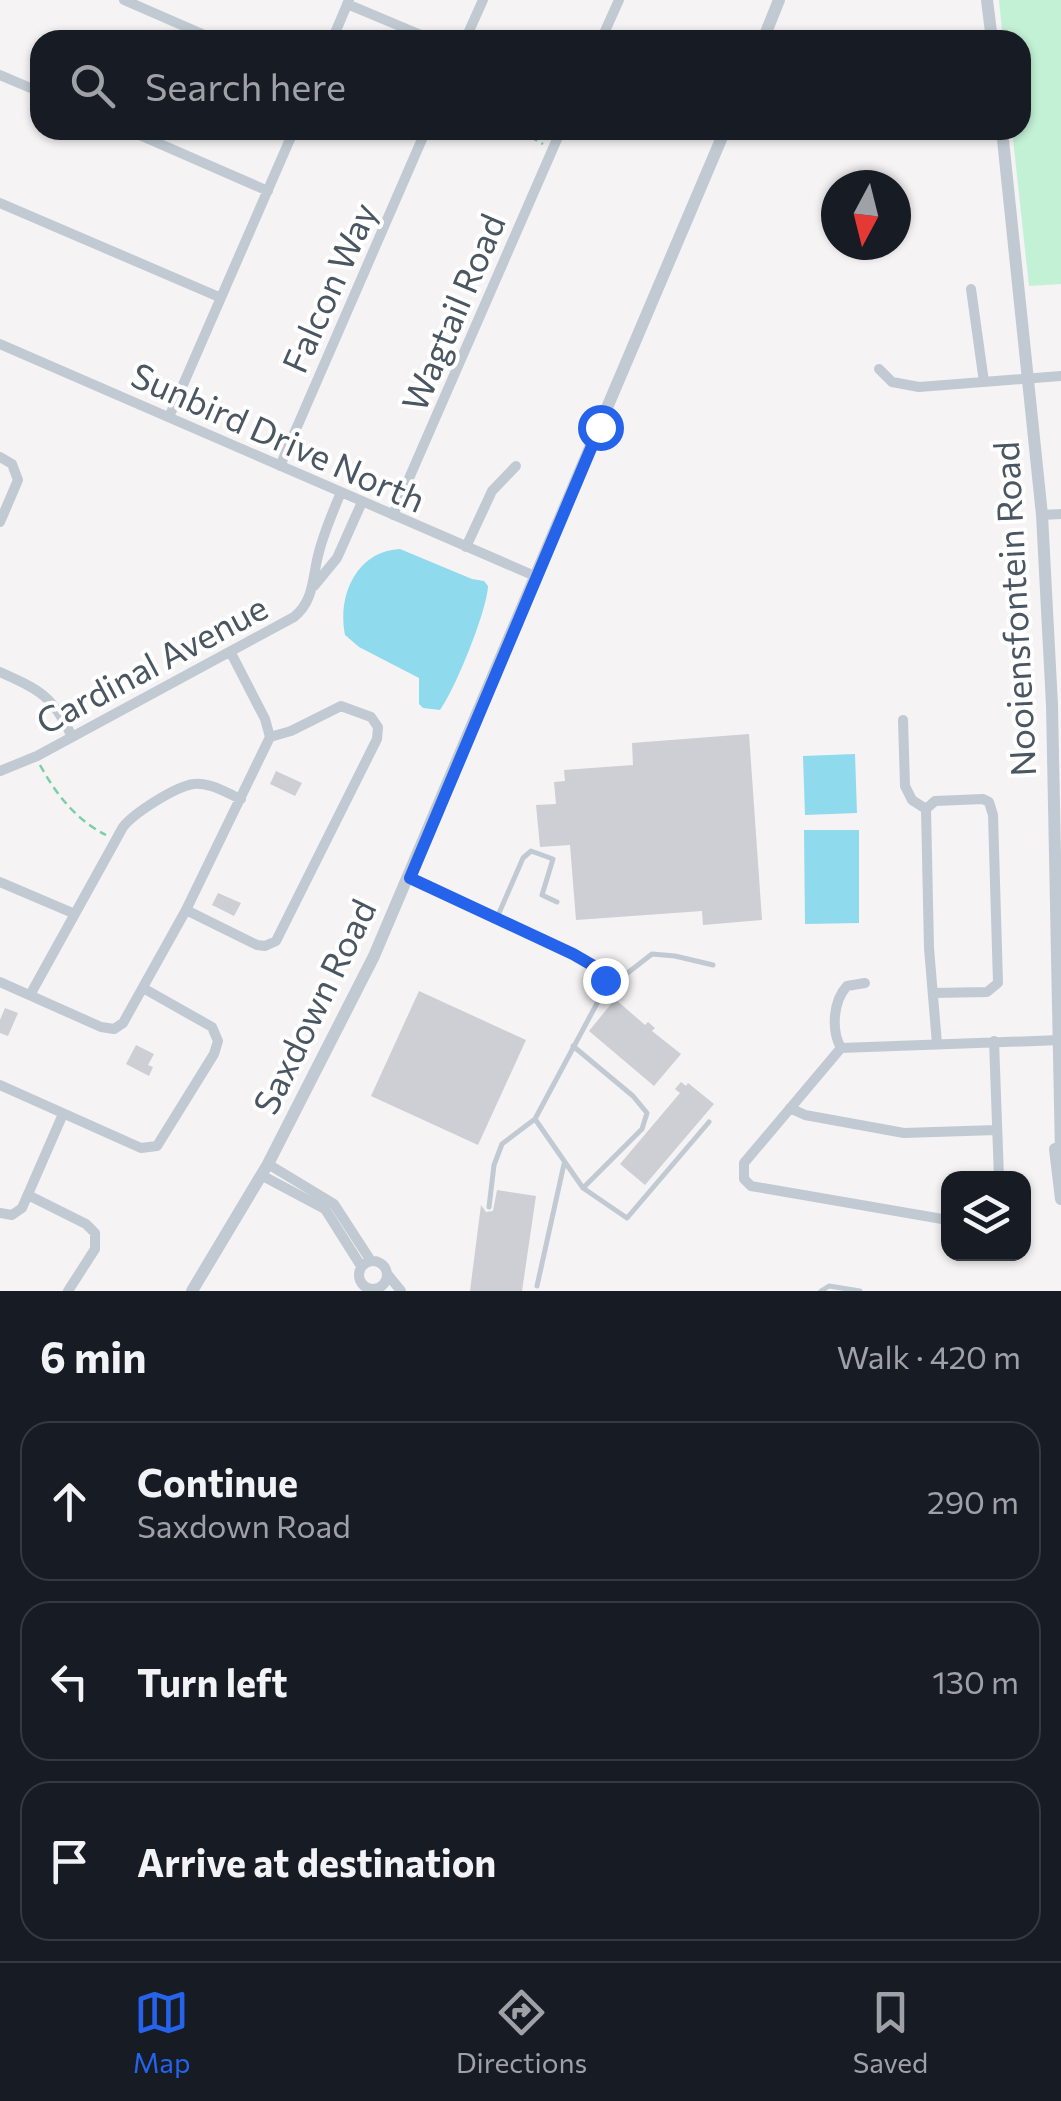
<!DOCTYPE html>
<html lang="en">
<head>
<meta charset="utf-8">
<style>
	body { margin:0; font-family:Commissioner,sans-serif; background:#20242c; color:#f1f3f6 }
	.controls { position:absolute; right:30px; bottom:30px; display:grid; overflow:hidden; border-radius:20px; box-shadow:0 2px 8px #0004 }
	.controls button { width:90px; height:90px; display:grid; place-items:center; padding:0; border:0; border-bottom:2px solid #363941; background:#171b24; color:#f1f3f6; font:50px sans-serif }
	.compass { position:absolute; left:821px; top:170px; width:90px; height:90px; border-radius:50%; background:#171b24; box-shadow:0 2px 8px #0004; rotate:187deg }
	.stop { position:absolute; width:30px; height:30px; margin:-22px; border:8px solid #2563eb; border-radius:50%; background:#fff }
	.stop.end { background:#2563eb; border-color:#fff; box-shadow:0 2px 10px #0008 }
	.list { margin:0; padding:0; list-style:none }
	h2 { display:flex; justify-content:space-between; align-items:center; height:130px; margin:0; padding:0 40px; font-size:42px }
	h2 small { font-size:32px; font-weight:400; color:#9ea1a6 }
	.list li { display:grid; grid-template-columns:65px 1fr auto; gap:30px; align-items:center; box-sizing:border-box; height:160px; margin:0 20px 20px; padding:0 20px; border:2px solid #363941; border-radius:30px }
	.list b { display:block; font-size:38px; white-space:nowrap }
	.list p { margin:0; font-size:32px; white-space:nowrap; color:#9ea1a6 }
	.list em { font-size:32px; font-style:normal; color:#9ea1a6 }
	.icon { flex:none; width:55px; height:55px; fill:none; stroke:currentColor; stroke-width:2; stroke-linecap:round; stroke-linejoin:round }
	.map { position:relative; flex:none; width:1061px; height:1291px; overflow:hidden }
	.search { position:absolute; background:#171b24; box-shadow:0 2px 8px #0004; left:30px; right:30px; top:30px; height:110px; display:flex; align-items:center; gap:25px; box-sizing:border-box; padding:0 35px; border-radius:30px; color:#9ea1a6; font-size:38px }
	.sheet { height:670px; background:#171b24 }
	nav { display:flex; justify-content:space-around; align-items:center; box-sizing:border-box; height:140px; border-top:2px solid #363941; background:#171b24; font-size:28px; color:#9ea1a6 }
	nav a { display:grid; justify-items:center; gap:5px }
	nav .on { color:#2563eb }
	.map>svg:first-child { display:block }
</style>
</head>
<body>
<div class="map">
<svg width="1061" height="1291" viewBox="0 0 1061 1291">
	<rect width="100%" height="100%" fill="#f5f3f3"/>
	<path fill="#c3f1d5" d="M 999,0 L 1061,0 L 1061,284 L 1029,286 L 1012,130 L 1021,130 L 1021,40 L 1003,40 Z"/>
	<path fill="#90daee" d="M 400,549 L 472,579 L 484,581 L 488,586 C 487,611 455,690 440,710 L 423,708 L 419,704 L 419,678 L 359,647 L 345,635 C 337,595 357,551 400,549 Z
		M 855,754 L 857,813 L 805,815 L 803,756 Z
		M 804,830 L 859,830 L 859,923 L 805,924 Z"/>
	<path fill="#cdcfd5" d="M 749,734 L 762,920 L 703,925 L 702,911 L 576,920 L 570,845 L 540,847 L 536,805 L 556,804 L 554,782 L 565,781 L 564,770 L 633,765 L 632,743 Z
		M 276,771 L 302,783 L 295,796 L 270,784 Z
		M 218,893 L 241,903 L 234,916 L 212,905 Z
		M 419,991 L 526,1040 L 478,1145 L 371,1096 Z
		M 615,999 L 645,1025 L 648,1022 L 655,1028 L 652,1031 L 681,1054 L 654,1086 L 589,1031 Z
		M 5,1008 L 18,1013 L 8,1036 L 0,1033 L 0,1020 Z
		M 136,1045 L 154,1054 L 148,1065 L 153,1067 L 149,1076 L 126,1064 Z
		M 681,1082 L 686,1086 L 688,1083 L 714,1104 L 645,1185 L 620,1164 L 680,1093 L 675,1089 Z
		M 497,1190 L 536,1196 L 522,1291 L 470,1291 L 481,1205 L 486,1212 L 493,1211 Z"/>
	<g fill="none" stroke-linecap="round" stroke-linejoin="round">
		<path stroke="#7ad0a6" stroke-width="2.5" stroke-dasharray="8 5" stroke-linecap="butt" d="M 519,130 L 543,144
			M 40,765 C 56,794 76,820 106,835"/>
		<path stroke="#c1cad2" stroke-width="5" d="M 409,878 L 573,954 L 604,976 L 602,994 L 535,1119 L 502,1144 L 494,1165 L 489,1207
			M 496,920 L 523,858 L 531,851 L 553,859 L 542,895 L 557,902
			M 616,982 L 652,954 L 675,956 L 713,965
			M 573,1046 L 633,1096 L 647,1113 L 642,1129 L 583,1188
			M 535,1119 L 583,1188 L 627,1218 L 709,1122
			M 537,1286 L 564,1164
			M 821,1291 L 829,1286 L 860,1291"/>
		<path stroke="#c1cad2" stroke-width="10" d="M 124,0 L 216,40
			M 347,4 L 433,40
			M 332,40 L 349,0
			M 465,40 L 483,0
			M 601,40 L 619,0
			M 0,75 L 40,92
			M 128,130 L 268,191
			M 0,203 L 219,297
			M 971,289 L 984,382
			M 0,344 L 537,577
			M 879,369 L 892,382 L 919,387 L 1061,376
			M 169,417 L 294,130
			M 0,457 L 12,464 L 18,480 L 0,522
			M 280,466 L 426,130
			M 393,515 L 561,130
			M 1042,515 L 1061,514
			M 466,547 L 492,491 L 516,466
			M 314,586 L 337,558 L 362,502
			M 0,672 C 40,690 53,696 72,737
			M 903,720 L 905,786 L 912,800 L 926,809
			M 0,771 L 37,756 L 294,617 C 315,600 312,576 319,552 C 324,532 333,512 341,492
			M 0,882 L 75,914
			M 186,910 L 257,945 L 265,946 L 276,941 L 377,739 L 378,727 L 371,717 L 341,706 L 291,731 L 270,737
			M 0,982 L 101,1027 L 114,1029 L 123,1023 L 186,910 L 270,737 L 265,719 L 231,653
			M 935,993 L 987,992 L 998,983 L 993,815 L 989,802 L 983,799 L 935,801 L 926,809 L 929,948 L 937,1044
			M 30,995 L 123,827 C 134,813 176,786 194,784 C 209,782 227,793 241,799
			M 994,1041 L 999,1178
			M 841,1048 L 744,1163 L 744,1179 L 751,1186 L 948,1220
			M 841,1048 L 1061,1040
			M 841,1048 C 831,1030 833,1001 847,986 L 865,983
			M 0,1085 L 141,1148 L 157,1146 L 214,1054 L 218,1041 L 212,1027 L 143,988
			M 790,1108 L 805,1115 L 904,1133 L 996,1130
			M 268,1164 L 334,1204 L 371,1261
			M 261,1175 L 325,1209 L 361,1266
			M 28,1195 L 86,1224 L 95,1233 L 95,1249 L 68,1291
			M 0,1213 L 12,1215 L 22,1208 L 63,1114
			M359 1275a14 14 0 1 1 28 0a14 14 0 1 1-28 0Z
			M 388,1275 L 401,1291"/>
		<path stroke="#c1cad2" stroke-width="12" d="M 987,0 L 992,40
			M 763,40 L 779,0
			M 1002,130 L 1042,515 L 1052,705 L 1061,1155
			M 1055,1149 L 1061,1199
			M 192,1291 L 268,1164 L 374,956 L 725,130"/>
	</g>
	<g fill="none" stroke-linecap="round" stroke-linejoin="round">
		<path stroke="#2563eb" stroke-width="12" d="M 600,427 L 410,878 L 573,954 L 592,965 L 605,980"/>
	</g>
	<g text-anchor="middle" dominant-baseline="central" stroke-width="8" stroke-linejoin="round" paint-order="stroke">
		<g font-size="35" fill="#4a5661" stroke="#fff">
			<text transform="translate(328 287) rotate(-66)">Falcon Way</text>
			<text transform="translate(452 312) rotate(-67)">Wagtail Road</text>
			<text transform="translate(279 436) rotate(24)">Sunbird Drive North</text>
			<text transform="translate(1013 609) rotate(-93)">Nooiensfontein Road</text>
			<text transform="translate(151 663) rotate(-28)">Cardinal Avenue</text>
			<text transform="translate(313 1006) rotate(-64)">Saxdown Road</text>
		</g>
	</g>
</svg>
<div class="controls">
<button><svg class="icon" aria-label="layers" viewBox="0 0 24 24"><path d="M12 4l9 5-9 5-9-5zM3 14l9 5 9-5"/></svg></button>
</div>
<svg class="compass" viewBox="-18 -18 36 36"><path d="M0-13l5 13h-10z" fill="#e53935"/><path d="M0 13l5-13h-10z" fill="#9ea1a6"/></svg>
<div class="stop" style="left:600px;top:427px"></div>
<div class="stop end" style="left:605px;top:980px"></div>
<div class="search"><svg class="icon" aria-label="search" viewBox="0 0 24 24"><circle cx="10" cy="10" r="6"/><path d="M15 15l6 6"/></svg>Search here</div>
</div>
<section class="sheet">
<h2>6 min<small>Walk · 420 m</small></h2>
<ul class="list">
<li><svg class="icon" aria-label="ahead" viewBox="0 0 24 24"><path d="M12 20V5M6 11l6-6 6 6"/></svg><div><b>Continue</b><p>Saxdown Road</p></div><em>290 m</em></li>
<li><svg class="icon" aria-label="left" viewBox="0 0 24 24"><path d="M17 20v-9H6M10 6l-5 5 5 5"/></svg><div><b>Turn left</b></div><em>130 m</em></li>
<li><svg class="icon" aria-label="arrive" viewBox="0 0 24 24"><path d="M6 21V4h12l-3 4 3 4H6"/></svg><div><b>Arrive at destination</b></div></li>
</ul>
</section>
<nav>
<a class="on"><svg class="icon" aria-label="map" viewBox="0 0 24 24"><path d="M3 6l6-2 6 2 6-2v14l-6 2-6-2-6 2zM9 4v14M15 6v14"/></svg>Map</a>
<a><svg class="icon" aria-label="directions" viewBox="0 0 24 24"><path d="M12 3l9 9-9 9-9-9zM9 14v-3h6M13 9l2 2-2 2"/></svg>Directions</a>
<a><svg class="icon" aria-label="saved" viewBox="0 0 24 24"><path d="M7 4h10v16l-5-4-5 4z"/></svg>Saved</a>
</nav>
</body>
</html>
